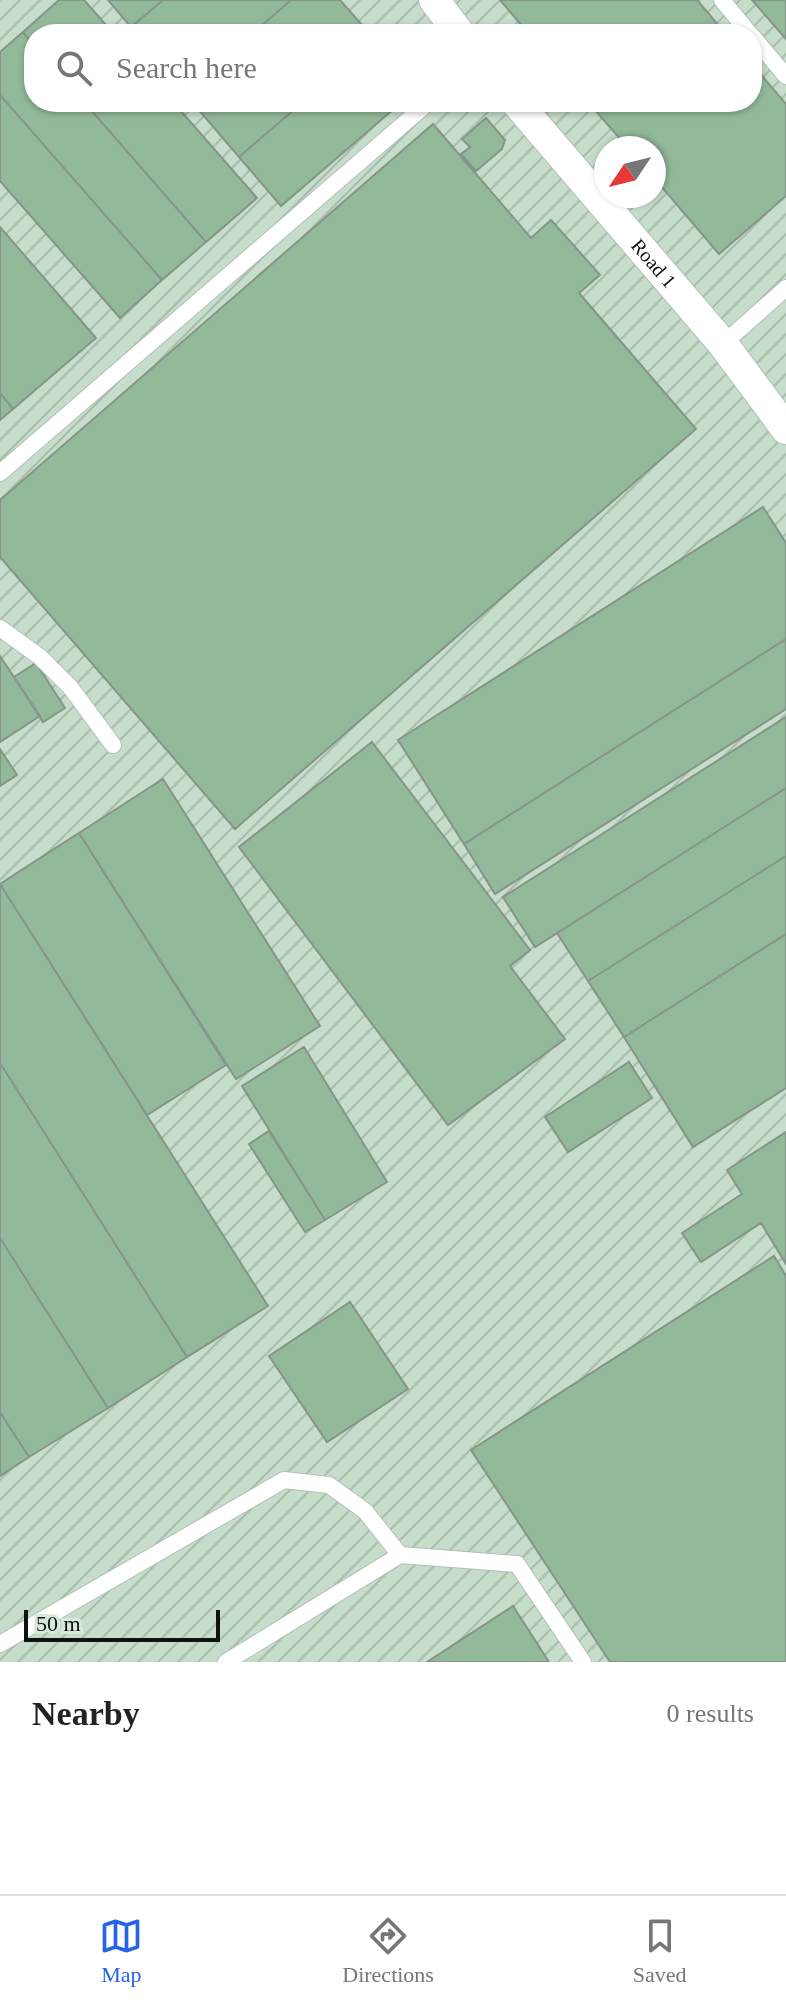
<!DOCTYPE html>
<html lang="en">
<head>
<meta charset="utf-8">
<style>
	body { margin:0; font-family:"Times New Roman",serif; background:#f6f6f6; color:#222 }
	.compass { position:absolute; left:594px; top:136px; width:72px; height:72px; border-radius:50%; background:#fff; box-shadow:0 2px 6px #0004; rotate:235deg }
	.scale { position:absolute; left:24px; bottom:20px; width:196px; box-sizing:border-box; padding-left:8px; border:4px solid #0e130f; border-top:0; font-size:22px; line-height:28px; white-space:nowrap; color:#0e130f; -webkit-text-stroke:6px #d8e8db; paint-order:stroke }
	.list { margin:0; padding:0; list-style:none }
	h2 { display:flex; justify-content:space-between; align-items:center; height:104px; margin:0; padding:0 32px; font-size:34px }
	h2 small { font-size:26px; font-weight:400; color:#767676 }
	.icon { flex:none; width:44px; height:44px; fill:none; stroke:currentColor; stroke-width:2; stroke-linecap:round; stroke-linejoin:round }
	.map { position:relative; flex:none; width:786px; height:1662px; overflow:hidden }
	.search { position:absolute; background:#fff; box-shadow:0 2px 6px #0004; left:24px; right:24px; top:24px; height:88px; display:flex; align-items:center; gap:20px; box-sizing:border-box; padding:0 28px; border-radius:32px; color:#767676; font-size:30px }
	.sheet { height:232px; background:#fff }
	nav { display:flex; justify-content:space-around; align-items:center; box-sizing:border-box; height:112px; border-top:2px solid #e0e0e0; background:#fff; font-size:22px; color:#767676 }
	nav a { display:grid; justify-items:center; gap:4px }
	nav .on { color:#2563eb }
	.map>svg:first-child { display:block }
</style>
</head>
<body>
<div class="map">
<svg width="786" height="1662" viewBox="0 0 786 1662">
	<defs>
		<pattern id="industrial-furrows" width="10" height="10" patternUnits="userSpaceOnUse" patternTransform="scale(2)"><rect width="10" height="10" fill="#c6ddcb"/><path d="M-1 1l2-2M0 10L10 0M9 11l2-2" fill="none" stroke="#a9bdad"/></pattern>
	</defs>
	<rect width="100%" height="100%" fill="#d8e8db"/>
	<path fill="url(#industrial-furrows)" fill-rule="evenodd" d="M 0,0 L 786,0 L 786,1662 L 0,1662 ZM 34,34 L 752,34 L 752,102 L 34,102 ZM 606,148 L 654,148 L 654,196 L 606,196 Z"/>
	<path fill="#92ba9a" stroke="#869589" stroke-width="2" d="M 59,0 L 84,0 L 114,34 L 34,34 L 34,45 L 23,32 Z
		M 108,0 L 163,0 L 131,27 Z
		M 163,0 L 291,0 L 252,34 L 133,34 L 129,29 Z
		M 291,0 L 340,0 L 370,34 L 252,34 Z
		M 500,0 L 697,0 L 726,34 L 529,34 Z
		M 752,0 L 786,0 L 786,39 Z
		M 23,32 L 34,45 L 34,102 L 84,102 L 206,242 L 162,280 L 0,95 L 0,52 Z
		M 752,64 L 786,104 L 786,196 L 719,254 L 654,178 L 654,148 L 628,148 L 588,102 L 752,102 Z
		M 0,95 L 162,280 L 120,318 L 0,181 Z
		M 84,102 L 173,102 L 257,198 L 206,242 Z
		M 192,102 L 303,102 L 239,157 Z
		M 303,102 L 402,102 L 281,206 L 239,157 Z
		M 486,118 L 505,140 L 502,149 L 476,171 L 461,154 L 470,147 L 462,139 Z
		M 433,124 L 531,238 L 551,220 L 600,275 L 579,293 L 696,429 L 235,829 L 0,557 L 0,500 Z
		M 0,227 L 96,338 L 13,409 L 0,393 Z
		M 0,393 L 13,409 L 0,420 Z
		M 763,507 L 786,543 L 786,639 L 464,844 L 398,740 Z
		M 786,639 L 786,709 L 495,894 L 464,844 Z
		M 0,656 L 40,716 L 0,742 Z
		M 36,663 L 65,708 L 43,722 L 14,677 Z
		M 786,717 L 786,788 L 535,947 L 503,897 Z
		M 372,742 L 530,950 L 510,966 L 565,1039 L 448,1125 L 239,847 Z
		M 0,749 L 17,775 L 0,786 Z
		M 163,779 L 320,1026 L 236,1079 L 79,833 Z
		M 786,788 L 786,856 L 588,981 L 557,933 Z
		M 79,833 L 226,1065 L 147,1115 L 0,884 Z
		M 786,856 L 786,934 L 624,1037 L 588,981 Z
		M 0,884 L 268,1306 L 187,1357 L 0,1063 Z
		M 786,934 L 786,1088 L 693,1147 L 624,1037 Z
		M 304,1047 L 387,1182 L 325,1220 L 242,1086 Z
		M 629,1062 L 652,1098 L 568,1152 L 545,1117 Z
		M 0,1063 L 187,1357 L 108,1408 L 0,1238 Z
		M 269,1131 L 325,1220 L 305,1232 L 249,1144 Z
		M 786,1132 L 786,1264 L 761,1223 L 701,1262 L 682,1233 L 742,1194 L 727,1170 Z
		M 0,1238 L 108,1408 L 29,1457 L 0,1412 Z
		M 774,1256 L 786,1276 L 786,1662 L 610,1662 L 471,1450 Z
		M 350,1302 L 408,1389 L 327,1442 L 269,1356 Z
		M 0,1412 L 29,1457 L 0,1476 Z
		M 513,1606 L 549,1662 L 427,1662 Z"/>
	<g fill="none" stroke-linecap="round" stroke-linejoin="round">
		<g stroke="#b1c1b4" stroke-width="18">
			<path id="lane" d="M 722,0 L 750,34
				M 752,36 L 786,76
				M 723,344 L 786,288
				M 0,473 L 429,102
				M 0,628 L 40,657 L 71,688 L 113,745
				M 0,1644 L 284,1480 L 329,1485 L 365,1511 L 400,1555
				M 226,1662 L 400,1555 L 517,1564 L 583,1662"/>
		</g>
		<g stroke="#b1c1b4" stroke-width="32">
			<g id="street">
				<path d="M 434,0 L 460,34"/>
				<path id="s1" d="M 516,102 L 723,344 L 786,429"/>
			</g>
		</g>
		<use href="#lane" stroke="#fff" stroke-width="16"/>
		<use href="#street" stroke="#fff" stroke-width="30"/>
	</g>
	<g text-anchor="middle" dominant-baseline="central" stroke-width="6" stroke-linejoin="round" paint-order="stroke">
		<g font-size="20" fill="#0e130f" stroke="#d8e8db">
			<text stroke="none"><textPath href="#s1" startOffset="212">Road 1</textPath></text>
		</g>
	</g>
</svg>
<svg class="compass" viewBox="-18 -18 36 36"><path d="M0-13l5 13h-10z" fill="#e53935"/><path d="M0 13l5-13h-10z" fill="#767676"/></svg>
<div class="scale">50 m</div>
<div class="search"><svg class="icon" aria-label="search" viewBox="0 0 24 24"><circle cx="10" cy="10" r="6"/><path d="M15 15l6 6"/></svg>Search here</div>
</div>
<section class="sheet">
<h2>Nearby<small>0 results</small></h2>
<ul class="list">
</ul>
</section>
<nav>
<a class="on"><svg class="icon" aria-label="map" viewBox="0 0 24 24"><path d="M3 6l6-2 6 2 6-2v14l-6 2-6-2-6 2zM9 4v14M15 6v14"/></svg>Map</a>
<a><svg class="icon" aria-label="directions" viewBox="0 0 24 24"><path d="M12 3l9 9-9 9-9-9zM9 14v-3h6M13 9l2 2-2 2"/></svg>Directions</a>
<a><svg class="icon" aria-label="saved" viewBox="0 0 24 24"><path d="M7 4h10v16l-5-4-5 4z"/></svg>Saved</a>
</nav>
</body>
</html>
